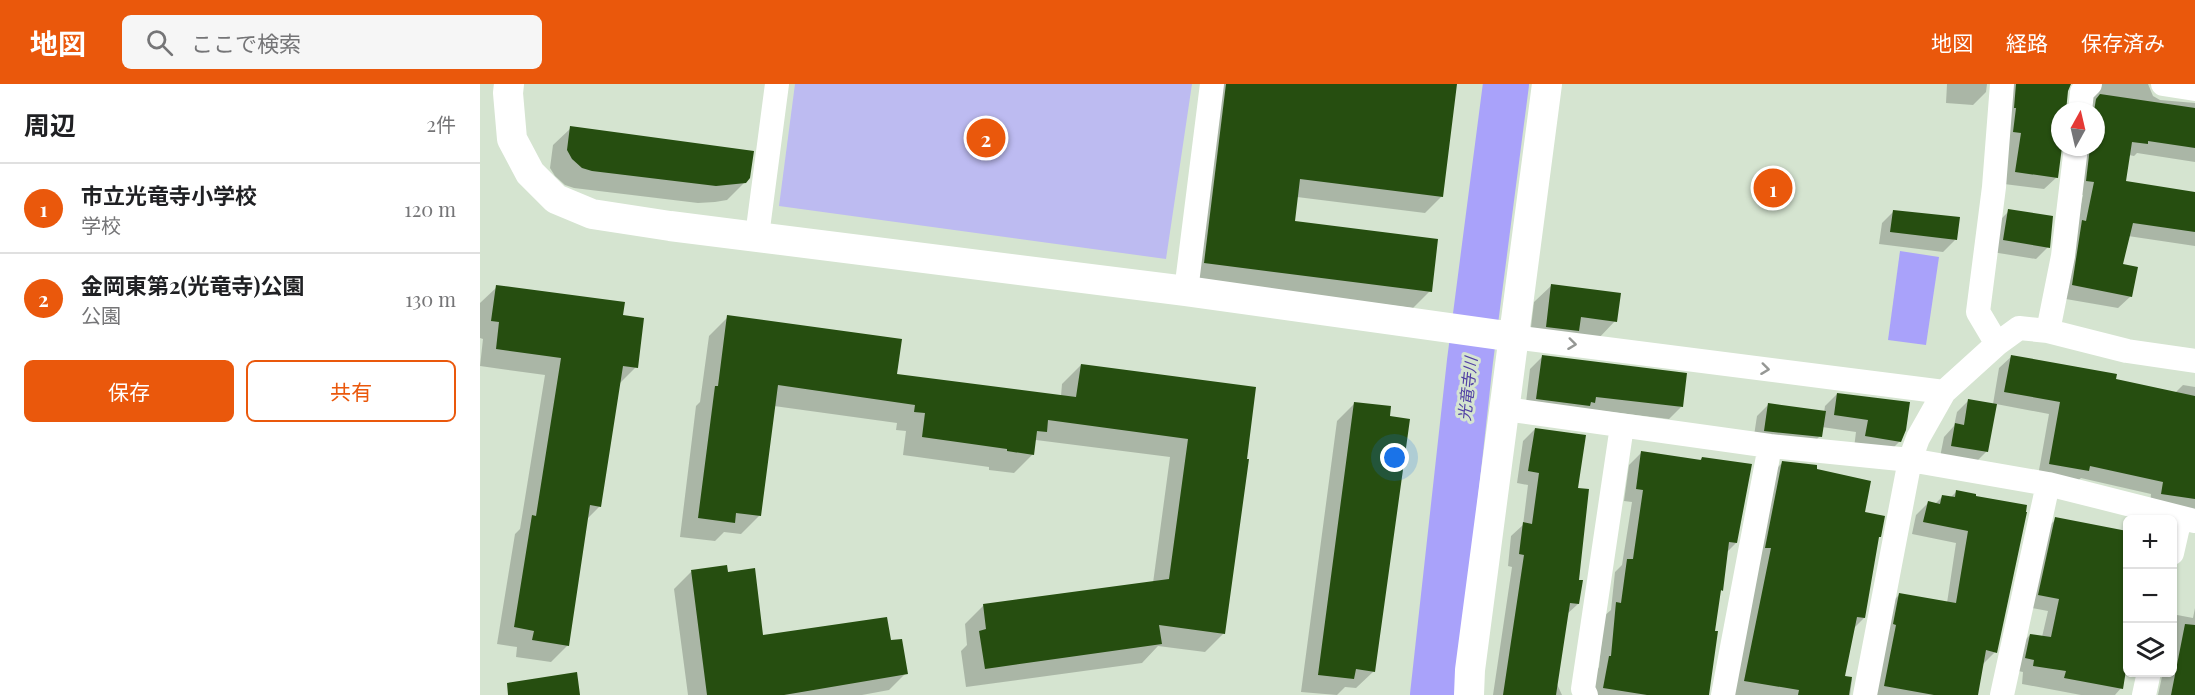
<!DOCTYPE html>
<html lang="ja">
<head>
<meta charset="utf-8">
<style>
	body { margin:0; font-family:"Playfair Display","Noto Sans JP",serif; background:#f6f6f6; color:#202124 }
	.controls { position:absolute; right:18px; bottom:18px; display:grid; overflow:hidden; border-radius:9px; box-shadow:0 2px 4px #0004 }
	.controls button { width:54px; height:54px; display:grid; place-items:center; padding:0; border:0; border-bottom:2px solid #e0e0e0; background:#fff; color:#202124; font:30px sans-serif }
	.compass { position:absolute; left:1571px; top:18px; width:54px; height:54px; border-radius:50%; background:#fff; box-shadow:0 2px 4px #0004; rotate:8deg }
	.you { position:absolute; left:915px; top:374px; width:21px; height:21px; margin:-15px; border:4px solid #fff; border-radius:50%; background:#1a73e8; box-shadow:0 0 0 9px #1a73e833 }
	.badge { display:grid; place-items:center; width:39px; height:39px; border-radius:50%; background:#ea580c; color:#fff; font-size:20px; font-weight:700 }
	.pin { position:absolute; translate:-50% -50%; border:3px solid #fff; box-shadow:0 2px 6px #0006 }
	.list { margin:0; padding:0; list-style:none }
	h2 { display:flex; justify-content:space-between; align-items:center; height:78px; margin:0; padding:0 24px; font-size:26px }
	h2 small { font-size:20px; font-weight:400; color:#757577 }
	.list li { display:grid; grid-template-columns:39px 1fr auto; gap:18px; align-items:center; box-sizing:border-box; height:90px; padding:0 24px; border-top:2px solid #e0e0e0 }
	.list b { display:block; font-size:22px; white-space:nowrap }
	.list p { margin:0; font-size:20px; white-space:nowrap; color:#757577 }
	.list em { font-size:20px; font-style:normal; color:#757577 }
	.actions { display:flex; gap:12px; padding:18px 24px }
	.actions a { flex:1; padding:14px 0; border:2px solid #ea580c; border-radius:9px; text-align:center; font-size:21px; color:#ea580c }
	.actions .main { background:#ea580c; color:#fff }
	.icon { flex:none; width:33px; height:33px; fill:none; stroke:currentColor; stroke-width:2; stroke-linecap:round; stroke-linejoin:round }
	.map { position:relative; flex:none; width:1715px; height:611px; overflow:hidden }
	header { display:flex; align-items:center; gap:36px; box-sizing:border-box; height:84px; padding:0 30px; background:#ea580c; color:#fff }
	header strong { font-size:28px }
	nav { display:flex; gap:33px; margin-inline-start:auto; font-size:21px }
	.search { width:420px; height:54px; background:#f6f6f6; display:flex; align-items:center; gap:15px; box-sizing:border-box; padding:0 21px; border-radius:9px; color:#757577; font-size:22px }
	main { display:flex }
	aside { flex:1; background:#fff }
	.map>svg:first-child { display:block }
</style>
</head>
<body>
<header>
<strong>地図</strong>
<div class="search"><svg class="icon" aria-label="search" viewBox="0 0 24 24"><circle cx="10" cy="10" r="6"/><path d="M15 15l6 6"/></svg>ここで検索</div>
<nav><a>地図</a><a>経路</a><a>保存済み</a></nav>
</header>
<main>
<aside>
<h2>周辺<small>2件</small></h2>
<ul class="list">
<li><span class="badge">1</span><div><b>市立光竜寺小学校</b><p>学校</p></div><em>120 m</em></li>
<li><span class="badge">2</span><div><b>金岡東第2(光竜寺)公園</b><p>公園</p></div><em>130 m</em></li>
</ul>
<div class="actions"><a class="main">保存</a><a>共有</a></div>
</aside>
<div class="map">
<svg width="1715" height="611" viewBox="0 0 1715 611">
	<rect width="100%" height="100%" fill="#d5e4d0"/>
	<path fill="#bdbbf1" d="M 315,0 L 712,0 L 686,175 L 299,122 Z"/>
	<path fill="#a9a2fa" d="M 1420,167 L 1459,173 L 1446,261 L 1408,256 Z"/>
	<path fill="#0003" d="M 731,0 L 976,0 L 962,112 L 945,129 L 817,113 L 813,138 L 950,207 L 933,224 L 707,196 Z
		M 1467,0 L 1507,0 L 1506,8 L 1493,21 L 1466,19 Z
		M 1517,0 L 1589,0 L 1587,5 L 1586,27 L 1580,27 L 1580,63 L 1577,93 L 1564,105 L 1524,100 Z
		M 1604,0 L 1668,0 L 1673,12 L 1680,16 L 1715,19 L 1715,78 L 1657,69 L 1654,72 L 1649,71 L 1644,98 L 1715,109 L 1715,162 L 1648,152 L 1641,181 L 1651,212 L 1638,224 L 1580,214 L 1603,111 L 1594,109 L 1590,63 L 1616,63 L 1616,27 L 1605,27 Z
		M 91,44 L 265,98 L 247,116 L 235,118 L 218,119 L 94,104 L 85,101 L 75,92 L 70,84 L 73,61 Z
		M 1414,127 L 1475,156 L 1463,168 L 1399,160 L 1402,139 Z
		M 1529,127 L 1568,163 L 1556,175 L 1512,168 L 1517,139 Z
		M 1072,201 L 1135,237 L 1118,255 L 1049,260 L 1054,218 Z
		M 17,203 L 141,232 L 156,283 L 138,301 L 120,422 L 107,435 L 88,561 L 71,578 L 36,573 L 37,563 L 17,560 L 35,450 L 40,445 L 65,291 L 0,282 L 3,255 L 0,254 L 0,219 Z
		M 248,233 L 416,291 L 581,312 L 582,300 L 601,281 L 774,304 L 744,549 L 725,568 L 678,562 L 662,579 L 486,603 L 481,567 L 487,561 L 485,540 L 504,521 L 673,499 L 690,373 L 556,356 L 554,358 L 553,370 L 534,389 L 509,386 L 509,383 L 423,371 L 426,347 L 416,346 L 417,339 L 294,322 L 280,431 L 261,450 L 244,448 L 235,457 L 200,453 L 216,322 L 220,318 L 229,252 Z
		M 1532,272 L 1695,309 L 1703,301 L 1715,303 L 1715,429 L 1670,422 L 1671,410 L 1601,394 L 1596,398 L 1558,392 L 1569,330 L 1516,320 L 1507,367 L 1495,379 L 1460,373 L 1464,353 L 1474,342 L 1477,328 L 1489,316 L 1513,320 L 1519,284 Z
		M 1062,273 L 1201,323 L 1189,335 L 1106,325 L 1045,327 L 1050,285 Z
		M 1357,310 L 1420,357 L 1408,369 L 1374,364 L 1376,348 L 1342,343 L 1340,352 L 1328,364 L 1273,358 L 1277,332 L 1289,320 L 1344,329 L 1345,322 Z
		M 875,319 L 894,587 L 876,604 L 865,603 L 857,611 L 821,608 L 857,337 Z
		M 1055,345 L 1096,405 L 1098,520 L 1087,530 L 1076,598 L 1082,611 L 1013,611 L 1032,483 L 1028,482 L 1031,452 L 1043,441 L 1048,401 L 1037,399 L 1043,357 Z
		M 1161,369 L 1219,377 L 1222,374 L 1256,459 L 1247,468 L 1242,506 L 1239,508 L 1227,611 L 1113,611 L 1117,586 L 1119,583 L 1124,532 L 1131,526 L 1135,488 L 1142,481 L 1152,418 L 1144,417 L 1149,381 Z
		M 1302,379 L 1335,387 L 1383,429 L 1397,454 L 1384,534 L 1374,544 L 1364,593 L 1372,595 L 1370,611 L 1253,611 L 1290,391 Z
		M 1477,407 L 1494,411 L 1515,568 L 1503,580 L 1496,611 L 1392,611 L 1408,522 L 1420,510 L 1467,519 L 1476,459 L 1432,450 L 1436,431 L 1448,419 L 1455,420 L 1463,412 L 1470,414 Z
		M 1576,435 L 1648,448 L 1648,572 L 1641,604 L 1635,611 L 1601,611 L 1542,600 L 1543,588 L 1533,586 L 1538,563 L 1550,551 L 1562,553 L 1568,527 L 1547,523 L 1564,447 Z
		M 211,488 L 247,490 L 282,552 L 410,558 L 426,589 L 409,606 L 382,611 L 208,611 L 194,505 Z
		M 1715,524 L 1715,611 L 1678,611 L 1683,588 L 1692,588 L 1692,530 L 1713,534 Z"/>
	<g fill="none" stroke-linecap="round" stroke-linejoin="round">
		<path stroke="#a9a2fa" stroke-width="46" d="M 953,611 L 990,277 L 1026,0"/>
	</g>
	<path fill="#264e10" d="M 746,0 L 977,0 L 963,113 L 820,95 L 815,137 L 958,155 L 952,208 L 724,179 Z
		M 1536,0 L 1591,0 L 1588,7 L 1586,27 L 1580,27 L 1580,63 L 1582,63 L 1578,94 L 1535,88 L 1541,49 L 1533,48 L 1536,24 L 1534,24 Z
		M 1620,10 L 1715,24 L 1715,64 L 1668,57 L 1668,60 L 1652,58 L 1646,97 L 1715,108 L 1715,148 L 1653,139 L 1643,180 L 1658,183 L 1652,213 L 1592,201 L 1602,136 L 1606,137 L 1614,98 L 1606,97 L 1610,63 L 1616,63 L 1616,27 L 1614,27 L 1616,15 Z
		M 90,42 L 274,67 L 270,94 L 266,99 L 236,102 L 112,87 L 102,84 L 92,75 L 87,66 Z
		M 1528,125 L 1573,132 L 1570,164 L 1523,156 Z
		M 1413,126 L 1480,133 L 1477,156 L 1410,148 Z
		M 1071,200 L 1141,209 L 1137,238 L 1101,233 L 1099,247 L 1066,243 Z
		M 16,201 L 145,218 L 143,231 L 164,234 L 158,284 L 143,282 L 121,423 L 110,421 L 89,562 L 52,556 L 54,547 L 34,543 L 52,431 L 56,432 L 81,274 L 16,265 L 19,238 L 11,237 Z
		M 247,231 L 422,255 L 417,290 L 596,313 L 601,280 L 776,303 L 767,375 L 769,375 L 745,550 L 679,541 L 682,560 L 505,585 L 499,547 L 506,545 L 503,520 L 689,495 L 708,355 L 568,336 L 567,348 L 557,347 L 554,371 L 527,367 L 527,365 L 442,353 L 445,329 L 434,328 L 435,321 L 298,301 L 281,432 L 256,429 L 255,439 L 218,434 L 235,302 L 238,302 Z
		M 1062,271 L 1207,289 L 1203,323 L 1116,313 L 1115,319 L 1111,318 L 1110,322 L 1056,315 Z
		M 1531,271 L 1637,290 L 1636,295 L 1715,312 L 1715,415 L 1681,410 L 1683,398 L 1610,382 L 1609,387 L 1569,380 L 1580,318 L 1524,308 Z
		M 1357,309 L 1430,318 L 1426,346 L 1421,358 L 1385,352 L 1388,336 L 1354,331 Z
		M 1488,315 L 1517,320 L 1508,368 L 1471,362 L 1475,339 L 1484,341 Z
		M 874,318 L 911,322 L 910,332 L 930,335 L 895,588 L 876,585 L 874,595 L 838,591 Z
		M 1288,319 L 1346,327 L 1342,353 L 1284,347 Z
		M 1055,344 L 1106,351 L 1098,404 L 1109,405 L 1099,496 L 1103,496 L 1099,520 L 1090,519 L 1076,611 L 1023,611 L 1044,471 L 1039,470 L 1043,438 L 1052,440 L 1059,389 L 1048,387 Z
		M 1161,367 L 1221,376 L 1222,373 L 1272,380 L 1257,459 L 1249,458 L 1243,507 L 1241,506 L 1235,547 L 1238,547 L 1229,611 L 1167,611 L 1123,604 L 1129,572 L 1131,572 L 1136,518 L 1141,519 L 1147,475 L 1153,475 L 1163,406 L 1156,405 Z
		M 1302,377 L 1337,381 L 1337,385 L 1391,397 L 1385,428 L 1405,432 L 1401,453 L 1399,453 L 1385,534 L 1377,533 L 1365,592 L 1372,593 L 1369,611 L 1318,611 L 1319,606 L 1264,597 L 1291,464 L 1285,464 Z
		M 1476,406 L 1496,410 L 1496,412 L 1547,421 L 1546,428 L 1547,428 L 1517,569 L 1506,566 L 1498,611 L 1454,611 L 1404,602 L 1416,541 L 1413,540 L 1419,509 L 1476,519 L 1488,447 L 1443,438 L 1448,417 L 1460,420 L 1462,411 L 1475,413 Z
		M 1575,433 L 1647,447 L 1647,580 L 1643,605 L 1584,594 L 1586,587 L 1553,582 L 1554,576 L 1545,574 L 1550,550 L 1571,553 L 1579,515 L 1558,511 Z
		M 247,481 L 248,488 L 275,484 L 283,551 L 407,533 L 411,556 L 422,555 L 428,590 L 304,611 L 227,611 L 211,486 Z
		M 1705,540 L 1715,541 L 1715,611 L 1691,611 Z
		M 97,588 L 100,611 L 28,611 L 27,599 Z"/>
	<g fill="none" stroke-linecap="round" stroke-linejoin="round">
		<path stroke="#fff" stroke-width="24" d="M 1683,0 L 1715,5
			M 1600,27 L 1602,8 L 1610,0
			M 277,152 L 297,0
			M 706,207 L 732,0
			M 1568,247 L 1583,172 L 1596,63
			M 1034,253 L 1464,308
			M 1517,260 L 1539,244 L 1568,247 L 1647,267 L 1715,277
			M 1025,325 L 1290,362 L 1430,376 L 1568,400 L 1715,437
			M 1692,469 L 1700,434
			M 1106,611 L 1103,605 L 1142,342
			M 1243,611 L 1290,362
			M 1385,611 L 1430,376 L 1438,354 L 1464,308 L 1517,260 L 1498,228 L 1514,103 L 1522,0
			M 1522,611 L 1568,400
			M 1664,611 L 1669,588"/>
		<path stroke="#fff" stroke-width="30" d="M 29,0 L 28,9 L 32,55 L 50,89 L 76,115 L 112,130 L 190,142 L 706,207 L 1034,253
			M 989,611 L 990,586 L 1067,0"/>
	</g>
	<defs><path id="oneway-chevron" d="M-2-3.5L2.5 0L-2 3.5" fill="none" stroke-width="1.6" stroke-linecap="round" stroke-linejoin="round" transform="scale(1.5)"/></defs>
	<g stroke="#959794">
		<use href="#oneway-chevron" transform="translate(1092 260) rotate(7)"/>
		<use href="#oneway-chevron" transform="translate(1285 285) rotate(7)"/>
	</g>
	<g text-anchor="middle" dominant-baseline="central" stroke-width="6" stroke-linejoin="round" paint-order="stroke">
		<g font-size="16" font-style="italic" fill="#5140a4" stroke="#d5e4d0">
			<text transform="translate(987 305) rotate(-84)">光竜寺川</text>
		</g>
	</g>
</svg>
<div class="controls">
<button>+</button>
<button>−</button>
<button><svg class="icon" aria-label="layers" viewBox="0 0 24 24"><path d="M12 4l9 5-9 5-9-5zM3 14l9 5 9-5"/></svg></button>
</div>
<svg class="compass" viewBox="-18 -18 36 36"><path d="M0-13l5 13h-10z" fill="#e53935"/><path d="M0 13l5-13h-10z" fill="#757577"/></svg>
<div class="you"></div>
<div class="pin badge" style="left:1293px;top:104px">1</div>
<div class="pin badge" style="left:506px;top:54px">2</div>
</div>
</main>
</body>
</html>
